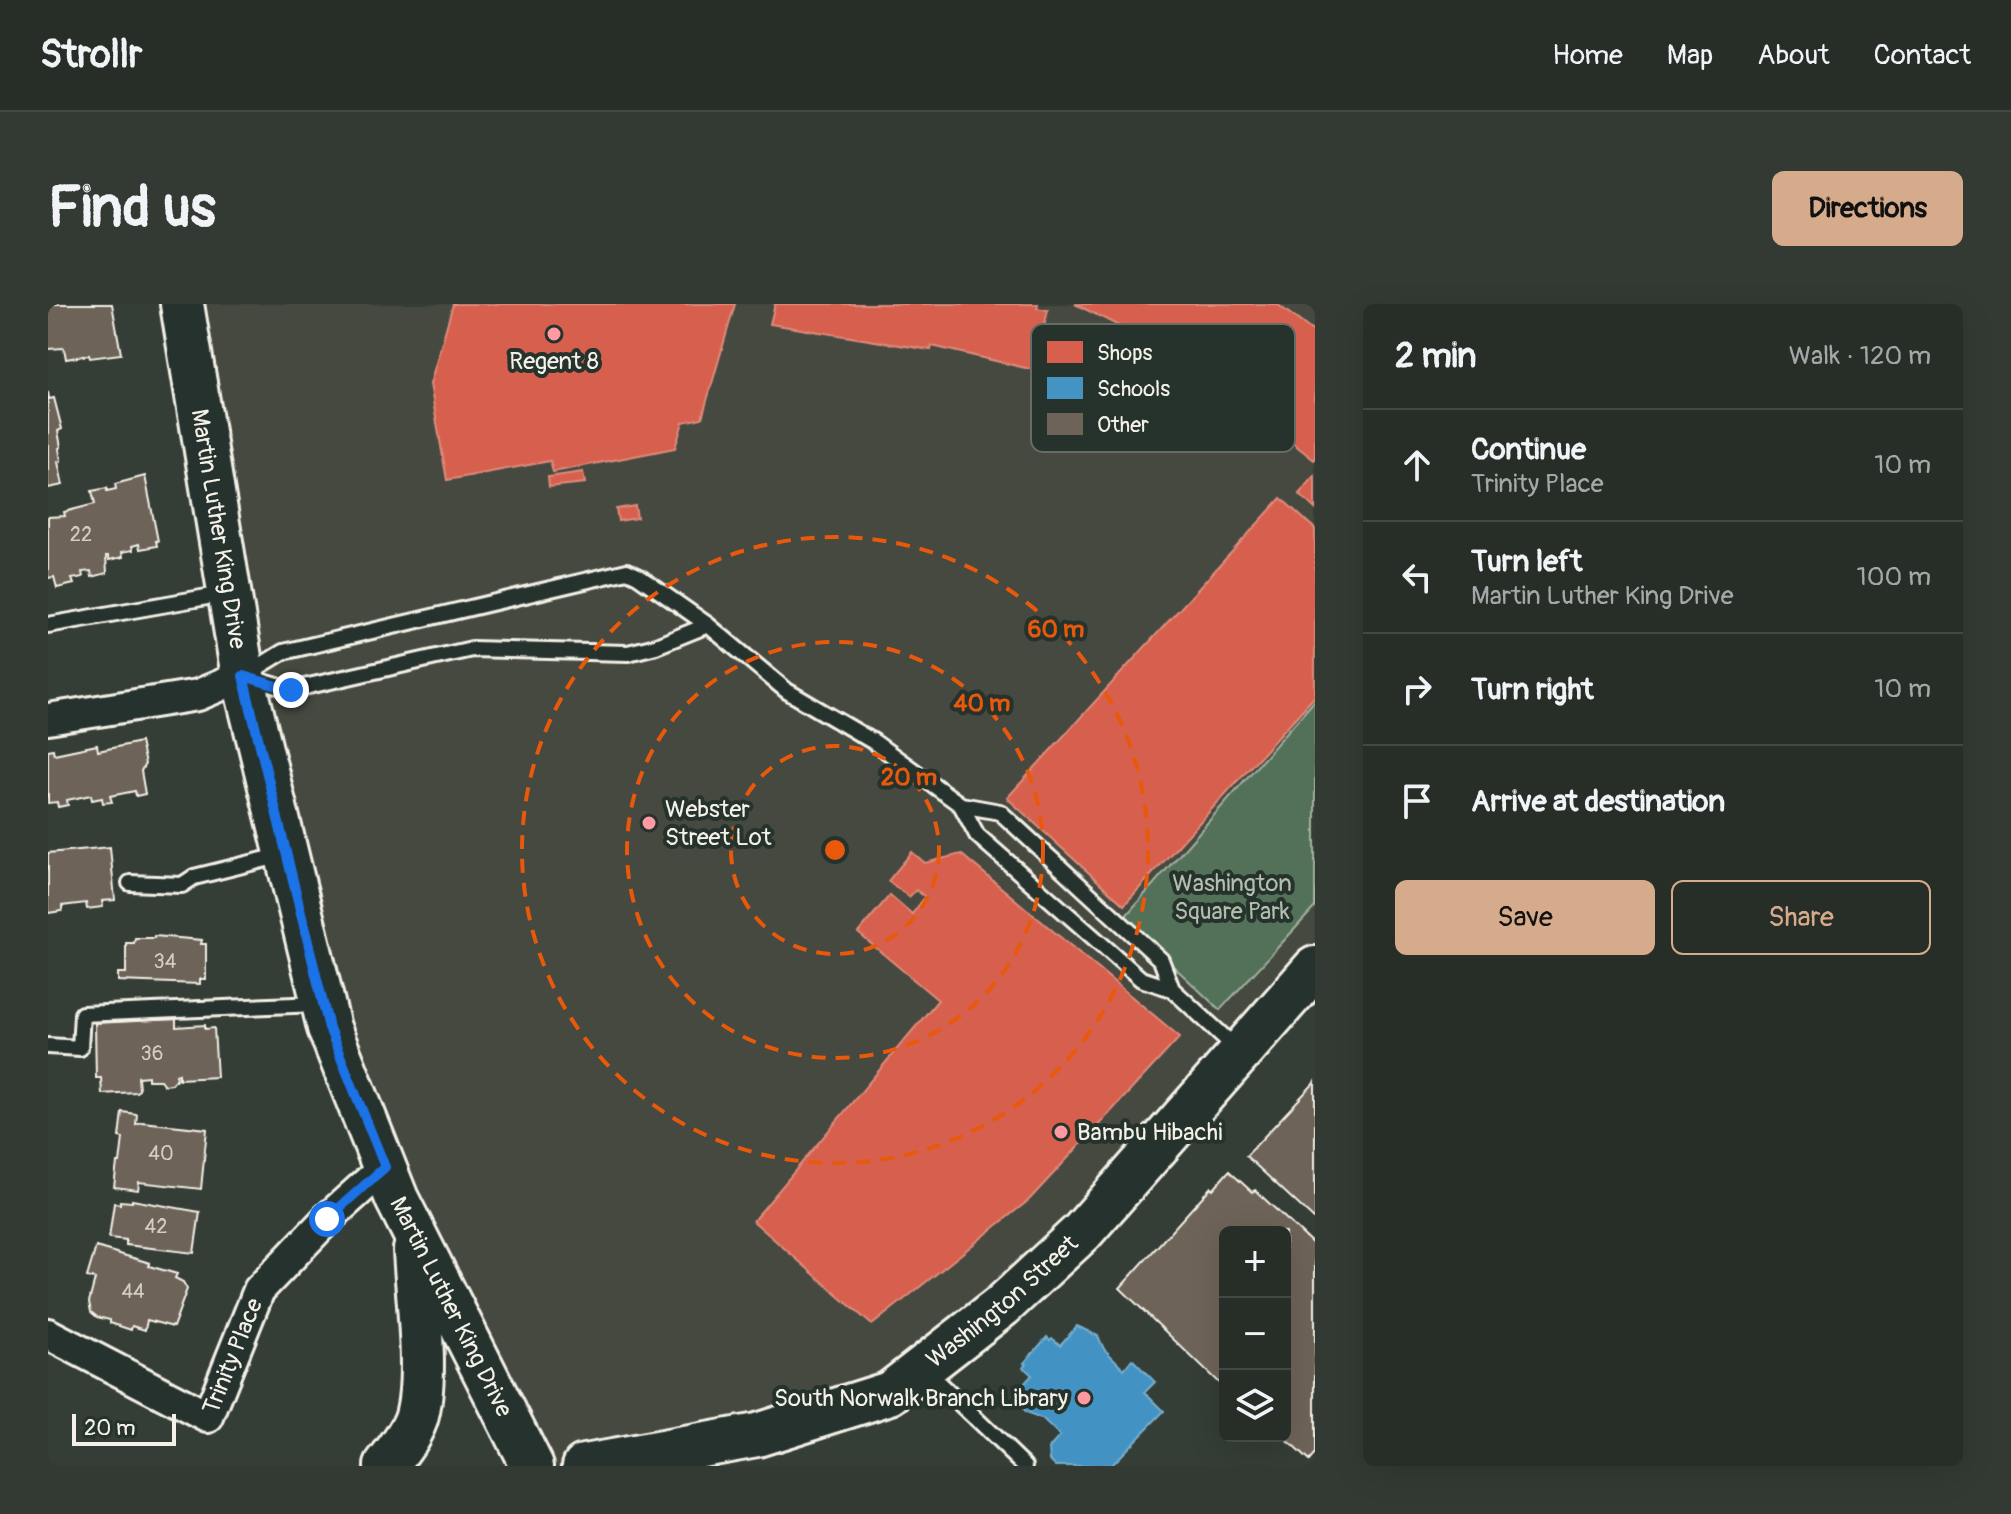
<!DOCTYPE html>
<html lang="en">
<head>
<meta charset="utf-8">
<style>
	body { margin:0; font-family:Pangolin,sans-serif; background:#333a34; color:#f1f3f6 }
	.controls { position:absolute; right:24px; bottom:24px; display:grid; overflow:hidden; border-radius:12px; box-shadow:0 8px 32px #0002 }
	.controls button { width:72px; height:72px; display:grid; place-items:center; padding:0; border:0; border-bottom:2px solid #434a45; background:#272e28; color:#f1f3f6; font:40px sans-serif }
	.scale { position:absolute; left:24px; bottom:20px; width:104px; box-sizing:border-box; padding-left:8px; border:4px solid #f4f1e8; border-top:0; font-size:22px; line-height:28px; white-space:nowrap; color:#f4f1e8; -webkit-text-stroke:6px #26332d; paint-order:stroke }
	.stop { position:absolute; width:24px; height:24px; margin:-18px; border:6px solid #1a73e8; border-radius:50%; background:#fff }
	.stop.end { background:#1a73e8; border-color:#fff; box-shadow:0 2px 8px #0008 }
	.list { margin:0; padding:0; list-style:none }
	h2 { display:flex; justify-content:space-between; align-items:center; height:104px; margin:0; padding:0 32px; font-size:34px }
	h2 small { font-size:26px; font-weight:400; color:#a4a8a8 }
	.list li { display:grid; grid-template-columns:52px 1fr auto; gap:24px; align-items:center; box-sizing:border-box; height:112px; padding:0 32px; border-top:2px solid #434a45 }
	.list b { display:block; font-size:30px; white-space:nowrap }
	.list p { margin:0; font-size:26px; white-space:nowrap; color:#a4a8a8 }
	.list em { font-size:26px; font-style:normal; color:#a4a8a8 }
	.actions { display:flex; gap:16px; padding:24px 32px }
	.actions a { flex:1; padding:18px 0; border:2px solid #d6ab8b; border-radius:12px; text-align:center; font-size:28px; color:#d6ab8b }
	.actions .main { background:#d6ab8b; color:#111 }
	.icon { flex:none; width:44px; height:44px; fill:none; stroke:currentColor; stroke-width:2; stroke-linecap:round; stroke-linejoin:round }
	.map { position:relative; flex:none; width:1267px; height:1162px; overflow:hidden; border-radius:12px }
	header { display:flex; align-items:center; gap:48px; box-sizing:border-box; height:112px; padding:0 40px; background:#272e28; border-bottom:2px solid #434a45 }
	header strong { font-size:38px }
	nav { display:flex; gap:44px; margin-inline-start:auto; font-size:28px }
	.intro { display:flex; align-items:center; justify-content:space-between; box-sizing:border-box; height:192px; padding:0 48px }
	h1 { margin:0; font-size:56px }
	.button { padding:20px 36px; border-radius:12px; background:#d6ab8b; color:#111; font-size:28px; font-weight:700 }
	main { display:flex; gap:48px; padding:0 48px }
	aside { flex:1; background:#272e28; border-radius:12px; box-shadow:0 8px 32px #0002 }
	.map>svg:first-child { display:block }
</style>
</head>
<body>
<header>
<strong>Strollr</strong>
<nav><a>Home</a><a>Map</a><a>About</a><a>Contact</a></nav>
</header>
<div class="intro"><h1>Find us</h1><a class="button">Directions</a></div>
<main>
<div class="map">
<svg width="1267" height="1162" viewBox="0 0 1267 1162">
	<rect width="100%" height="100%" fill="#343d36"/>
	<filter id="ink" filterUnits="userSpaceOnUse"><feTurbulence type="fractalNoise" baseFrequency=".0125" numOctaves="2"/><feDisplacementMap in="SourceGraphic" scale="16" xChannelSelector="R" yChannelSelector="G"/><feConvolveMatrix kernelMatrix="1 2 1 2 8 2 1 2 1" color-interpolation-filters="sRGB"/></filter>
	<g filter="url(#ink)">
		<path fill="#454840" d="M 134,0 L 1267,0 L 1267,664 L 1034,928 L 842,1089 L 536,1162 L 484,1162 L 281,724 Z"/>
		<path fill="#527159" stroke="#a3b1a0" stroke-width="2" d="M 1267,396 L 1267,603 L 1172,706 L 1075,615 Z"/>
		<path fill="#d6604d" stroke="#df8c7c" stroke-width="2" d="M 405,0 L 687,0 L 654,114 L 635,118 L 627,144 L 505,168 L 502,157 L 399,176 L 382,80 Z
			M 727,0 L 990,0 L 989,4 L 1000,6 L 986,66 L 884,42 L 883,46 L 722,20 Z
			M 1027,0 L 1229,0 L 1267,29 L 1267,155 L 1266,156 L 1163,74 L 1118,54 L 1123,47 L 1090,31 L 1088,35 L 1080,31 L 1081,27 Z
			M 535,168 L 537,179 L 501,183 L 500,173 Z
			M 1267,172 L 1267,205 L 1251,190 Z
			M 1233,194 L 1267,225 L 1267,392 L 1076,601 L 959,494 Z
			M 587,202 L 589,214 L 570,217 L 568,205 Z
			M 864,548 L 877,559 L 913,550 L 1132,733 L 981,896 L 824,1021 L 705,917 L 890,696 L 810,629 L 842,591 L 864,610 L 877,593 L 868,586 L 861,593 L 840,577 Z"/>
		<path fill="#4393c3" stroke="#78afce" stroke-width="2" d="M 1029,1022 L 1050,1032 L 1056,1045 L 1076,1065 L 1084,1055 L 1107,1078 L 1097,1088 L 1116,1107 L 1063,1161 L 1064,1162 L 1008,1162 L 1002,1156 L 1001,1144 L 1012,1132 L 994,1115 L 977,1109 L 966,1091 L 984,1071 L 975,1063 L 978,1060 L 976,1059 L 999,1033 L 1002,1036 L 1004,1034 L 1012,1041 Z"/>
		<path fill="#6e6359" stroke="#f4f1e8" stroke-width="2" d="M 0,0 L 64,0 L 73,50 L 42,54 L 41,51 L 18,55 L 16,44 L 0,45 Z
			M 0,88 L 1,95 L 6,94 L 14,125 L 10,127 L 13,143 L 11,144 L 13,157 L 10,158 L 15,181 L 0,184 Z
			M 97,172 L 110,237 L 108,237 L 109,242 L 92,245 L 91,240 L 84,242 L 85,246 L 74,248 L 75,253 L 61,256 L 60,252 L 58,252 L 59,269 L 44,273 L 43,267 L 34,268 L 35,273 L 24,275 L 26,280 L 9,284 L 6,273 L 0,274 L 0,213 L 17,212 L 16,208 L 47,200 L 44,187 L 59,184 L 59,187 L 68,185 L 67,180 Z
			M 92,438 L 97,460 L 93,467 L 97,490 L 88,492 L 87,487 L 62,492 L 64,498 L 55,499 L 54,494 L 44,496 L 43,491 L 19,496 L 20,501 L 10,503 L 9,498 L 0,499 L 0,446 L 5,445 L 6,450 L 49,441 L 50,447 Z
			M 62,543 L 67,596 L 54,597 L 55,603 L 39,605 L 38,599 L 14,602 L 14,607 L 0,609 L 0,549 Z
			M 106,632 L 154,636 L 153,640 L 158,640 L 158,675 L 152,675 L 152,680 L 70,677 L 70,669 L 78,669 L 78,639 L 86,639 L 87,634 L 106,634 Z
			M 128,715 L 128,723 L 157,721 L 157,725 L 166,724 L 169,773 L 131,775 L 131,770 L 128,771 L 129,774 L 124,780 L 116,781 L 112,776 L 100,776 L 100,772 L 90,773 L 91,786 L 88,788 L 54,790 L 53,774 L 48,774 L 47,719 Z
			M 1267,778 L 1267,916 L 1198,852 Z
			M 74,808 L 89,810 L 88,820 L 94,818 L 159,825 L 153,885 L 91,878 L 90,886 L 66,883 L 69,859 L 72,859 L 75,834 L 71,833 Z
			M 1181,867 L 1204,888 L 1207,886 L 1267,942 L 1267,1150 L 1261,1157 L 1234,1132 L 1237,1132 L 1237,928 L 1177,928 L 1177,1085 L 1072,984 L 1163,883 L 1165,885 Z
			M 84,896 L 152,908 L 146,949 L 78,941 L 78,936 L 61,934 L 66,899 L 72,900 L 72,897 L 84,898 Z
			M 48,943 L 102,959 L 101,962 L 129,970 L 127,974 L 135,978 L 139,985 L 125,1023 L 99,1016 L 97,1026 L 84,1022 L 83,1026 L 62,1019 L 62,1016 L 49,1013 L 43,1008 L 41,998 L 47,975 L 39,973 Z"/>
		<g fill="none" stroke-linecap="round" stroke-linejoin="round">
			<g stroke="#f4f1e8" stroke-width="20">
				<path id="lane" d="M 0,321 L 176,290
					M 199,370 L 235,348 L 579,267 L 590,272 L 660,321 L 739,387 L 826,438 L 913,501 L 929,531 L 1093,675 L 1124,685 L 1190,746
					M 203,374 L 243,386 L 424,345 L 580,349 L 608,342 L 660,321
					M 913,501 L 952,508 L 1113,656 L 1124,685
					M 82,579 L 134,581 L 146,573 L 235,551
					M 0,742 L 32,744 L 34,710 L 270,700
					M 878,1067 L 977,1162"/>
			</g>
			<g stroke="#f4f1e8" stroke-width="36">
				<g id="street">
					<path d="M 0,415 L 150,391 L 195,372"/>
					<path id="s1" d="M 0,1030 L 160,1113 L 211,986 L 279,915 L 337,863"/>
				</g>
			</g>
			<g stroke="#f4f1e8" stroke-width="48">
				<g id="secondary">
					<path id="s2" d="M 134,0 L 195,372 L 281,724 L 349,895 L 484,1162"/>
					<path d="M 338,1162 C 349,1148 362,1132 368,1115 C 381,1073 369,991 367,946"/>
					<path id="s3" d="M 536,1162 L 709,1131 L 842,1089 L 954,1002 L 1034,928 L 1267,664"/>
				</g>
			</g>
			<use href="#lane" stroke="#26332d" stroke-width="14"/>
			<use href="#street" stroke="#26332d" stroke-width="30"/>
			<use href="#secondary" stroke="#26332d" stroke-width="42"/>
		</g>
	</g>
	<g fill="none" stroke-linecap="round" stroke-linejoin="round" filter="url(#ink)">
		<path stroke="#1a73e8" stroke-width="10" d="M 243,386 L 195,372 L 281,724 L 337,863 L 279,915"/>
	</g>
	<g fill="none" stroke="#e8590c" stroke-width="4" stroke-dasharray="14 10">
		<circle cx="787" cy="546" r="104"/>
		<circle cx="787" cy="546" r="208"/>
		<circle cx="787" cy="546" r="313"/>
	</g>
	<g fill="#ff9aa2" stroke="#26332d" stroke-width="3">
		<circle cx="506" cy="30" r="8"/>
		<circle cx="601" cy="519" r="8"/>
		<circle cx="1013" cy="828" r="8"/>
		<circle cx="1036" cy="1094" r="8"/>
	</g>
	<g text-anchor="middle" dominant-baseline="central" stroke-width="8" stroke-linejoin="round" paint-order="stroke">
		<g font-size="20" fill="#d2cec4">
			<text x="33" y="230">22</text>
			<text x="117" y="657">34</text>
			<text x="104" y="749">36</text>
			<text x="113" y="849">40</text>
			<text x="108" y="922">42</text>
			<text x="85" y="987">44</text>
		</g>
		<g font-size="24" fill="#f4f1e8" stroke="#26332d" text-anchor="start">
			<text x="506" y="57" text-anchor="middle">Regent 8</text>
			<text x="617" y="505">Webster<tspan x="617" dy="28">Street Lot</tspan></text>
			<text x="1029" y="828">Bambu Hibachi</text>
			<text x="1020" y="1094" text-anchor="end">South Norwalk Branch Library</text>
		</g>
		<g font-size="24" fill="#f4f1e8" stroke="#26332d">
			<text stroke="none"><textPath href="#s2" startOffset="228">Martin Luther King Drive</textPath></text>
			<text stroke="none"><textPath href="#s3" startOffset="460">Washington Street</textPath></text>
			<text stroke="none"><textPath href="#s2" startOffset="1044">Martin Luther King Drive</textPath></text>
			<text stroke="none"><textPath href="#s1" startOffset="246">Trinity Place</textPath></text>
		</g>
		<g font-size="24" fill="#b3beaf" stroke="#26332d">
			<text x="1184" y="579">Washington<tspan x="1184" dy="28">Square Park</tspan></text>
		</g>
	</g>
	<rect x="983" y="20" width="264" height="128" rx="12" fill="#26332d" stroke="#646c65" stroke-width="2"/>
	<rect x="999" y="37" width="36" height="22" fill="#d6604d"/>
	<rect x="999" y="73" width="36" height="22" fill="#4393c3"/>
	<rect x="999" y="109" width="36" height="22" fill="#6e6359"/>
	<g font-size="22" fill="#f4f1e8">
		<text x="1049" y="56">Shops</text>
		<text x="1049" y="92">Schools</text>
		<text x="1049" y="128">Other</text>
	</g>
	<circle cx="787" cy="546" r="12" fill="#e8590c" stroke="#26332d" stroke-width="4"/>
	<g font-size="24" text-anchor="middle" font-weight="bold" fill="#e8590c" stroke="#26332d" stroke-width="8" stroke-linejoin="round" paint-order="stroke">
		<text x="1008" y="333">60 m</text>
		<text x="934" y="407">40 m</text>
		<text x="861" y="481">20 m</text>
	</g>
</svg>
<div class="controls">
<button>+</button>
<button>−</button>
<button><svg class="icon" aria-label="layers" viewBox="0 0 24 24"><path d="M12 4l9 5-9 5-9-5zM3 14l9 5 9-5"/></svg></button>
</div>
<div class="scale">20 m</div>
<div class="stop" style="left:279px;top:915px"></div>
<div class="stop end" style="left:243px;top:386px"></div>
</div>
<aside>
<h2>2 min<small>Walk · 120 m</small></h2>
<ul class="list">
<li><svg class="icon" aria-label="ahead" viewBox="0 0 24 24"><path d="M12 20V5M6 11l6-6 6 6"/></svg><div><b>Continue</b><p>Trinity Place</p></div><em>10 m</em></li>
<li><svg class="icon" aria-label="left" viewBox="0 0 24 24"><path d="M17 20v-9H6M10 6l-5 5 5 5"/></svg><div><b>Turn left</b><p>Martin Luther King Drive</p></div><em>100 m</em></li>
<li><svg class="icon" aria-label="right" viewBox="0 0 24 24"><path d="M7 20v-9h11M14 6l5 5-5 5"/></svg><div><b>Turn right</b></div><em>10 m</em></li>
<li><svg class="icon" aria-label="arrive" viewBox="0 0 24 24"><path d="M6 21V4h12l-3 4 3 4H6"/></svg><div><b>Arrive at destination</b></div></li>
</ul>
<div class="actions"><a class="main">Save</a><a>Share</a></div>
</aside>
</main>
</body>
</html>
